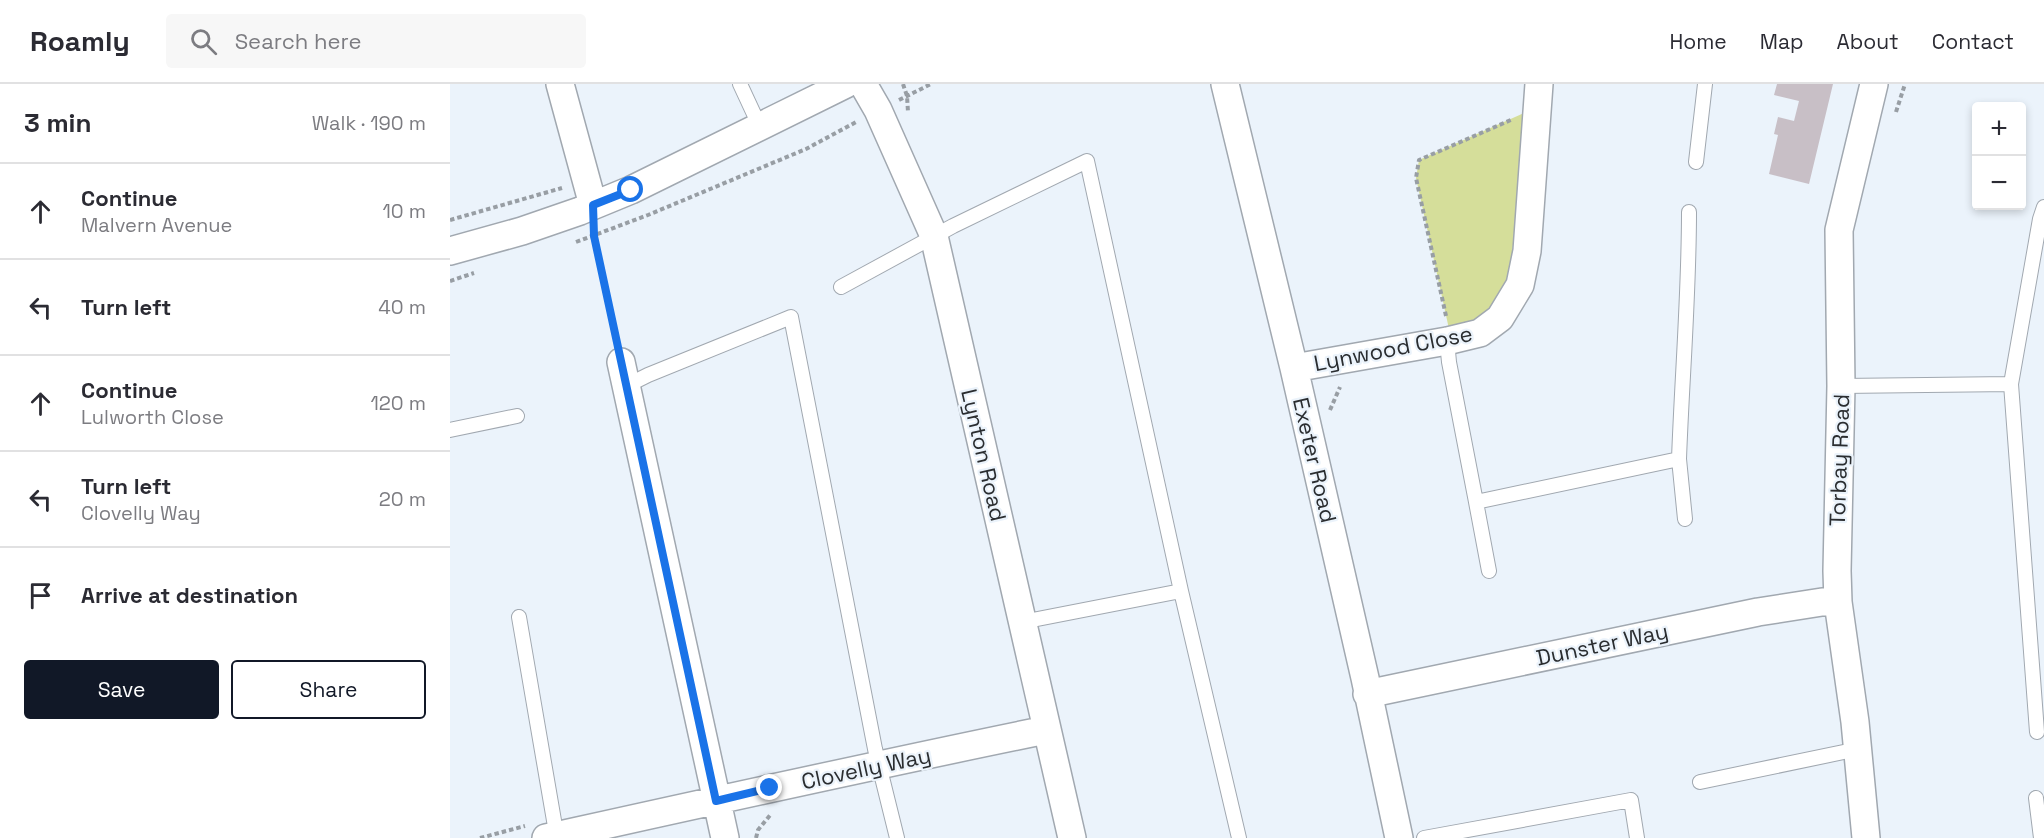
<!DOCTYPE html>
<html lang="en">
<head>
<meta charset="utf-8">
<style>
	body { margin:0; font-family:"Space Grotesk",sans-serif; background:#f7f7f7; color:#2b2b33 }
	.controls { position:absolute; right:18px; top:18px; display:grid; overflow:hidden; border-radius:6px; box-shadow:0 3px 9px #0003 }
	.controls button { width:54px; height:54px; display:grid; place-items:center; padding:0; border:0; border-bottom:2px solid #e1e1e2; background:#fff; color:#2b2b33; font:30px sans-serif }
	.stop { position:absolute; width:18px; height:18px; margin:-14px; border:4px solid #1a73e8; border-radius:50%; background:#fff }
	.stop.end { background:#1a73e8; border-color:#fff; box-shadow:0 2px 6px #0008 }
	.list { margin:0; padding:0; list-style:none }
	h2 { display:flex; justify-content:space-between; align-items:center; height:78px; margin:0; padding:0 24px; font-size:26px }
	h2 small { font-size:20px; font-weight:400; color:#7c7c81 }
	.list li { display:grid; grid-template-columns:39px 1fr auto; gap:18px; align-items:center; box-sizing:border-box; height:96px; padding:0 24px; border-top:2px solid #e1e1e2 }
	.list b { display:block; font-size:22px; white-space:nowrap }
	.list p { margin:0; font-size:20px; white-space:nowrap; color:#7c7c81 }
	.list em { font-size:20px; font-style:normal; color:#7c7c81 }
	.actions { display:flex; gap:12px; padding:18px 24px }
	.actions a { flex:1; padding:14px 0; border:2px solid #111827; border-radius:6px; text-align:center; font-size:21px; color:#111827 }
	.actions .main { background:#111827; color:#fff }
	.icon { flex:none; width:33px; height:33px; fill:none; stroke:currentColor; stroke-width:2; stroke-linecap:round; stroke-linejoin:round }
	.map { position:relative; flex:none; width:1594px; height:754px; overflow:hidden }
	header { display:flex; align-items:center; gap:36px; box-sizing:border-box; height:84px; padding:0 30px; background:#fff; border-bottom:2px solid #e1e1e2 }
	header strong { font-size:28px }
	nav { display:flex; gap:33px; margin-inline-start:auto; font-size:21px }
	.search { width:420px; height:54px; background:#f7f7f7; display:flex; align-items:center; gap:15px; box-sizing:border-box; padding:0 21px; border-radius:6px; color:#7c7c81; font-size:22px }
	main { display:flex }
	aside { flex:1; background:#fff }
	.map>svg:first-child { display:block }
</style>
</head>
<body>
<header>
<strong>Roamly</strong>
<div class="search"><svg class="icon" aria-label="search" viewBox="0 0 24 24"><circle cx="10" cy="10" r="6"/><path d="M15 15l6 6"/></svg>Search here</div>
<nav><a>Home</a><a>Map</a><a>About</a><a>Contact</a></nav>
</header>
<main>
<aside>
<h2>3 min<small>Walk · 190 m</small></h2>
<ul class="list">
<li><svg class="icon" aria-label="ahead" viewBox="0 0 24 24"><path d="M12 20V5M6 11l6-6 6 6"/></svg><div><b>Continue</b><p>Malvern Avenue</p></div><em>10 m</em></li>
<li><svg class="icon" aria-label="left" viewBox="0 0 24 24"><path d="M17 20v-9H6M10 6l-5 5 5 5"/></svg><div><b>Turn left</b></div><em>40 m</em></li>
<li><svg class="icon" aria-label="ahead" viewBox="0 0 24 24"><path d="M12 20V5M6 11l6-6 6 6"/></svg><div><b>Continue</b><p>Lulworth Close</p></div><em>120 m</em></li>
<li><svg class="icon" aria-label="left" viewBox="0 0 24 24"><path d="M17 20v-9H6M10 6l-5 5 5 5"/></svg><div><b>Turn left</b><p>Clovelly Way</p></div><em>20 m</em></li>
<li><svg class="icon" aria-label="arrive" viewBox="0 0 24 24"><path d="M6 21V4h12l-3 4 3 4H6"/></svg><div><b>Arrive at destination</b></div></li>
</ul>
<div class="actions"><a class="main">Save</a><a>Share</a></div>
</aside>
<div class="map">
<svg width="1594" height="754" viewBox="0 0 1594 754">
	<rect width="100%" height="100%" fill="#ebf3fb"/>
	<path fill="#d5de9a" d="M 1074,29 L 1061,184 L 1051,209 L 1036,234 L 999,245 L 966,94 L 969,76 Z"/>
	<path fill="#c8bfc6" d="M 1327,0 L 1383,0 L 1359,100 L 1319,90 L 1328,51 L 1324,50 L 1328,33 L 1344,37 L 1349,17 L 1324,11 Z"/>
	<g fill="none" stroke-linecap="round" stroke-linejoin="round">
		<g stroke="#a1a8b0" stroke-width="16">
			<path id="lane" d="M 290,0 L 310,43
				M 1246,78 L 1255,0
				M 391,203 L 503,142 L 637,77 L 731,507 L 789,754
				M 997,257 L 999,278 L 1026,418 L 1229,375 C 1232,293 1239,211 1239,128
				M 176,302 L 198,291 L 341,233 L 425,665 L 447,754
				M 1391,302 L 1561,300
				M 0,346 L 67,332
				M 1229,375 L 1235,435
				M 1026,418 L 1039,487
				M 69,533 L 107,754
				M 572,538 L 731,507
				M 1587,648 L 1561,300 L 1590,135 L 1594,123
				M 1250,698 L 1408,665
				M 1586,714 L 1591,754
				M 974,754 L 1181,716 L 1187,754"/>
		</g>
		<g stroke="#a1a8b0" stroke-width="30">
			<path id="street" d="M 110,0 L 143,121
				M 413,0 L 428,26 L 484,152 L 622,754
				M 775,0 L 844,284 L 915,594 L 949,754
				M 0,167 L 72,147 L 130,127 L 181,106 L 396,0
				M 171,278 L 275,754
				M 844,284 L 997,257 L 1030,249 L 1050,234 L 1070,201 L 1077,167 L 1089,0
				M 917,610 L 1308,528 L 1372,518 L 1388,518
				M 96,754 C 263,717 429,680 596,646
				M 1416,754 L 1405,638 L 1388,518 L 1387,487 L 1391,302 L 1389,146 L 1424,0"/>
		</g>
		<path stroke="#989ea4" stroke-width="4" stroke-dasharray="4.5 3" stroke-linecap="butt" d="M 453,0 L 457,12 L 458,28
			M 449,16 L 481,0
			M 1446,28 L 1455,0
			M 0,136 L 112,104
			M 144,149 L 166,256
			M 126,158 L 198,131 L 356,65 L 408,37
			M 0,197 L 24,189
			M 996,232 L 966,94 L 969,76 L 1063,35
			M 880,326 L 890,303
			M 30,754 L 75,742
			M 306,754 L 308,746 L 321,730"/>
		<use href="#lane" stroke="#fff" stroke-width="14"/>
		<use href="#street" stroke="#fff" stroke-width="27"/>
	</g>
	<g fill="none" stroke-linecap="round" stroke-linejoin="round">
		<path stroke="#1a73e8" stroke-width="8" d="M 181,106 L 143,121 L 144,152 L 266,717 L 320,704"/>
	</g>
	<g text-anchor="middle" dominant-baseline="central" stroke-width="4.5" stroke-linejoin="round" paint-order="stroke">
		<g font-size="22" fill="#2a2d30" stroke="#ebf3fb">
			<text transform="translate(943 264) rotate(-11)">Lynwood Close</text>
			<text transform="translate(534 371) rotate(77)">Lynton Road</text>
			<text transform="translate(865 376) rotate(77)">Exeter Road</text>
			<text transform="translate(1389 376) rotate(-88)">Torbay Road</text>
			<text transform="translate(1152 560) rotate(-12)">Dunster Way</text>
			<text transform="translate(416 684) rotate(-12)">Clovelly Way</text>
		</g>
	</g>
</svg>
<div class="controls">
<button>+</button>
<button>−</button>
</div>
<div class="stop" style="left:181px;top:106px"></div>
<div class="stop end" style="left:320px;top:704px"></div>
</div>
</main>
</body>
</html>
